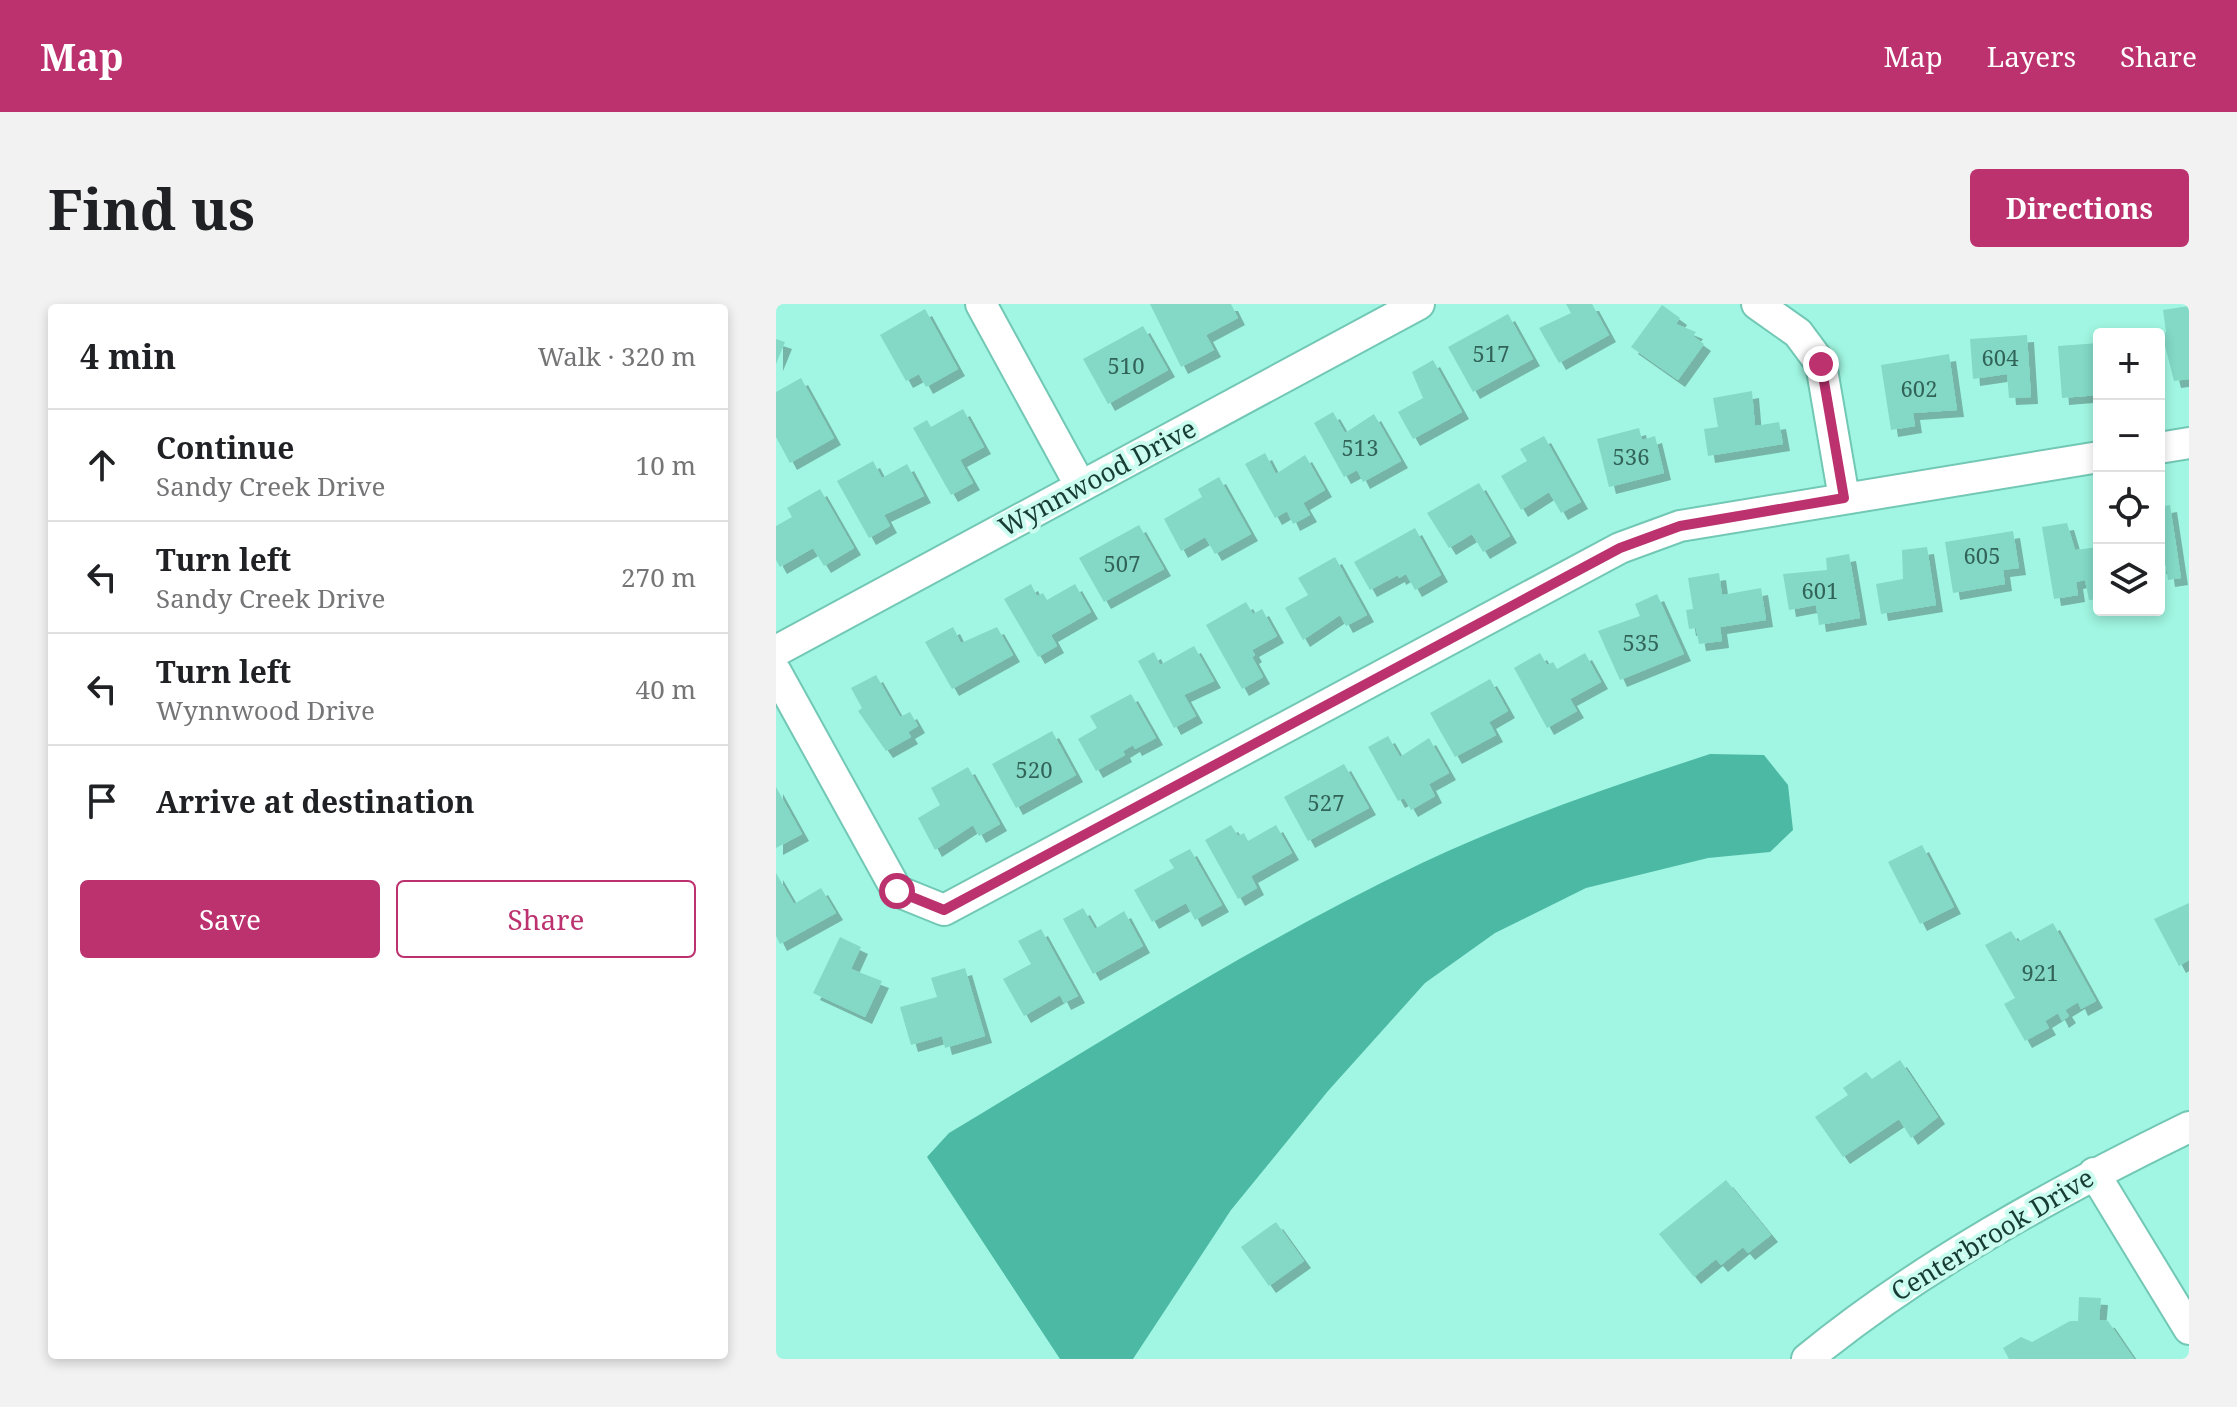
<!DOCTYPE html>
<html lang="en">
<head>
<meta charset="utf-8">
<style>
	body { margin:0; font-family:"Noto Serif",serif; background:#f2f2f2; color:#202124 }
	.controls { position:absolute; right:24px; top:24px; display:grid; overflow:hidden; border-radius:8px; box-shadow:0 4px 12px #0003 }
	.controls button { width:72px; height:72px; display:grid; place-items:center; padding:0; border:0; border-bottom:2px solid #e0e0e0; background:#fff; color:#202124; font:40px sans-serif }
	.stop { position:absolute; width:24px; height:24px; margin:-18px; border:6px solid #bb326f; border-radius:50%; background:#fff }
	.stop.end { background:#bb326f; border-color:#fff; box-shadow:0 2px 8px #0008 }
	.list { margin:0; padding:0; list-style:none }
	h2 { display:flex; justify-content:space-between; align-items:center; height:104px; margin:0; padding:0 32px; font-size:34px }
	h2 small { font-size:26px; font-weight:400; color:#757577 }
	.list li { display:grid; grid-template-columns:52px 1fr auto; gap:24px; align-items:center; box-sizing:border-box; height:112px; padding:0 32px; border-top:2px solid #e0e0e0 }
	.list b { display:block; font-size:30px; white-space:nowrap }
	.list p { margin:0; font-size:26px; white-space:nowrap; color:#757577 }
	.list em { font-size:26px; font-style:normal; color:#757577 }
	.actions { display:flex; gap:16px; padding:24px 32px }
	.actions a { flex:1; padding:18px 0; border:2px solid #bb326f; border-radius:8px; text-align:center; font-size:28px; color:#bb326f }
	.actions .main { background:#bb326f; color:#fff }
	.icon { flex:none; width:44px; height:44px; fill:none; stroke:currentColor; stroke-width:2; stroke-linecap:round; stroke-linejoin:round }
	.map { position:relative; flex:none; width:1413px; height:1055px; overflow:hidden; border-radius:8px }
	header { display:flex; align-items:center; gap:48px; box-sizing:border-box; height:112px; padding:0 40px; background:#bb326f; color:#fff }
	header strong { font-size:38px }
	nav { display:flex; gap:44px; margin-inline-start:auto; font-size:28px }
	.intro { display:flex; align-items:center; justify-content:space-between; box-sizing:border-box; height:192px; padding:0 48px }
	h1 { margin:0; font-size:56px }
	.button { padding:20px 36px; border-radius:8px; background:#bb326f; color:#fff; font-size:28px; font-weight:700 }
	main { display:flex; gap:48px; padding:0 48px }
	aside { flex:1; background:#fff; border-radius:8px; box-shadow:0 4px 12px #0003 }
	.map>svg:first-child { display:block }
</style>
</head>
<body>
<header>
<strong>Map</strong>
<nav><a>Map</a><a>Layers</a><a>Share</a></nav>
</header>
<div class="intro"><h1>Find us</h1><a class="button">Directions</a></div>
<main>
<aside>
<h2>4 min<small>Walk · 320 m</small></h2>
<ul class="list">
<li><svg class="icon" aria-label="ahead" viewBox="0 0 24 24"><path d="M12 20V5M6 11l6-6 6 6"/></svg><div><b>Continue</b><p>Sandy Creek Drive</p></div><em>10 m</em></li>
<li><svg class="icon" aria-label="left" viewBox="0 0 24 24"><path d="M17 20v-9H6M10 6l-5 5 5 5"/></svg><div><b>Turn left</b><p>Sandy Creek Drive</p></div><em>270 m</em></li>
<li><svg class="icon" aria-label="left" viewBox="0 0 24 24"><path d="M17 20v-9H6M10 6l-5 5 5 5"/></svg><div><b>Turn left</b><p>Wynnwood Drive</p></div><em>40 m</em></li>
<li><svg class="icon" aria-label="arrive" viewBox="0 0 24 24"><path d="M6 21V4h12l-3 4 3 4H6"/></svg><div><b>Arrive at destination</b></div></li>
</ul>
<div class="actions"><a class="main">Save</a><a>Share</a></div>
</aside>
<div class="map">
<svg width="1413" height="1055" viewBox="0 0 1413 1055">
	<defs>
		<filter id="shadow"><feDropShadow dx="7" dy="7" stdDeviation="0" flood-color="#0004"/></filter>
	</defs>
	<rect width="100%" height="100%" fill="#a0f6e2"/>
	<path fill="#4cb9a4" d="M 934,450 L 988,451 L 1012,481 L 1017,526 L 994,548 L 932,554 L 810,584 L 719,629 L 649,679 L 552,787 L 455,906 L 357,1055 L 284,1055 L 151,853 L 173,829 C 328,736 482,637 646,559 C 738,515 837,482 934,450 Z"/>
	<path fill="#83d9c6" filter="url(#shadow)" d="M 374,0 L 455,0 L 462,14 L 430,31 L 438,46 L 405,63 Z
		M 790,0 L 816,0 L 833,31 L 783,59 L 763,24 L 795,9 Z
		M 886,1 L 904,14 L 900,20 L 920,28 L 917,32 L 928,40 L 902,76 L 855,43 Z
		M 1413,2 L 1413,75 L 1398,77 L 1386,30 L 1390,28 L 1387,6 Z
		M 149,5 L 182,65 L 150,83 L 143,70 L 130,77 L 104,31 Z
		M 732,10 L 757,55 L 697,88 L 672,43 Z
		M 367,22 L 392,66 L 332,100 L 307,55 Z
		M 1251,31 L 1255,93 L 1233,94 L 1231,70 L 1197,75 L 1194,35 Z
		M 0,35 L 9,38 L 0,60 Z
		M 1323,39 L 1323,91 L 1286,94 L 1282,42 Z
		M 1173,50 L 1181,106 L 1137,109 L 1139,122 L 1115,126 L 1105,61 Z
		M 657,56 L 686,108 L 637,135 L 622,108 L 647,94 L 636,68 Z
		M 25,74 L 58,134 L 14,159 L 0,133 L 0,88 Z
		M 976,87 L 979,122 L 1003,118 L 1007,140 L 932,152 L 928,125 L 942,123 L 937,94 Z
		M 187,105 L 208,143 L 184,156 L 197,179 L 175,191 L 137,124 L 151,116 L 155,123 Z
		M 557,108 L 569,129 L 598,110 L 625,157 L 587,178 L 581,166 L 568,173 L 538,119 Z
		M 863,124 L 866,136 L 879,132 L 888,169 L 833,183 L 821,135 Z
		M 768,132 L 805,198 L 785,209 L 773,188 L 745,206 L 725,172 L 751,157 L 744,145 Z
		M 489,149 L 500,170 L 529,151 L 549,186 L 527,199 L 534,211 L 517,220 L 511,207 L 499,214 L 469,160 Z
		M 97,157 L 106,174 L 131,160 L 148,192 L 108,211 L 114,222 L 93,234 L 61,177 Z
		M 443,173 L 475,230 L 439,250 L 429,233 L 405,247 L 388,215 L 426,193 L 422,185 Z
		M 703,179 L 734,232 L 707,248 L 696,230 L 673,244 L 651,209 Z
		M 44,185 L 78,244 L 48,262 L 37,244 L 4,263 L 0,256 L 0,222 L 16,213 L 11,204 Z
		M 1394,201 L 1405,274 L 1392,276 L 1390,262 L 1383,263 L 1383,203 Z
		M 1291,219 L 1299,246 L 1323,243 L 1323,295 L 1313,296 L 1309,276 L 1300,278 L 1302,291 L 1278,295 L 1266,223 Z
		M 363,221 L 388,265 L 328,298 L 303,254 Z
		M 639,224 L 665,271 L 639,286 L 630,270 L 623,274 L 622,271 L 594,286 L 578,258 Z
		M 1237,227 L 1243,264 L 1227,266 L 1229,280 L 1177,289 L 1169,238 Z
		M 1151,243 L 1160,301 L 1105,310 L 1100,280 L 1127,275 L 1126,246 Z
		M 1073,250 L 1084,314 L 1043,321 L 1040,301 L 1013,306 L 1007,270 L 1051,266 L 1050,254 Z
		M 559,253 L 591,311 L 570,322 L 564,311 L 527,336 L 509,304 L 532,291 L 522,274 Z
		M 943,269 L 946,291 L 985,284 L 990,316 L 944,323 L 946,337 L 923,340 L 920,324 L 913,325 L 910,306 L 917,305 L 912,274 Z
		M 255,280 L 261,292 L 267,289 L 271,296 L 299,280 L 315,308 L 275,331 L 281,342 L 262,353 L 228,295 Z
		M 881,290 L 908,350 L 844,376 L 822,327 L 864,312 L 859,300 Z
		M 470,298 L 477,310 L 486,305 L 501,332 L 476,346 L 479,351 L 476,353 L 487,373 L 466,385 L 430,321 Z
		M 177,323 L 185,339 L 221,323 L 237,351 L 176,385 L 149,338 Z
		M 418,342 L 438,377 L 408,391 L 420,412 L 398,424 L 362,357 L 378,348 L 384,361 Z
		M 764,349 L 771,361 L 777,358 L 781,365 L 809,349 L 825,378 L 794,395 L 801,407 L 771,424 L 738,364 Z
		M 100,371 L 124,413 L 134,408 L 142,422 L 132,428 L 135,433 L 110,447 L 82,407 L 86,404 L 75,384 Z
		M 714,375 L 732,407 L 713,418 L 720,431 L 679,453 L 654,409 Z
		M 355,390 L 380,434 L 359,445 L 357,441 L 347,447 L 349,451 L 320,467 L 302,435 L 321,424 L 314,412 Z
		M 276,427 L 300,471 L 240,504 L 216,460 Z
		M 612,432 L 624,453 L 653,434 L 673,469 L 653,480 L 659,492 L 635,506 L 628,494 L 622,497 L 592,443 Z
		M 568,460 L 593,504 L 532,537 L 508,493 Z
		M 192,463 L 224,520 L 203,532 L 197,521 L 159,546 L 142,514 L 164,501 L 155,484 Z
		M 0,483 L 26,530 L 0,544 Z
		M 455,521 L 462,532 L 468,529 L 472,537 L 500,521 L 516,549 L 475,572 L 481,584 L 462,595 L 429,536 Z
		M 1146,541 L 1178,603 L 1144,620 L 1112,558 Z
		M 414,545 L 446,601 L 419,616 L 410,599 L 376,618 L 358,586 L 398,564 L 393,556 Z
		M 0,569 L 18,600 L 45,584 L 60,609 L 4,640 L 0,632 Z
		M 1413,599 L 1413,656 L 1403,662 L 1378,615 Z
		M 307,604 L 319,625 L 348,607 L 367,642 L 317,670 L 287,615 Z
		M 1277,619 L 1320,697 L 1305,705 L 1302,698 L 1289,706 L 1293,712 L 1286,717 L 1282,709 L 1269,717 L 1273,724 L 1249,737 L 1228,700 L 1239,694 L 1209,641 L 1235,627 L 1242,638 Z
		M 265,625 L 302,692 L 288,699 L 284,691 L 248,712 L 227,675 L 255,660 L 242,637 Z
		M 64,633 L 85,643 L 75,665 L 106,677 L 89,713 L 37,689 Z
		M 189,664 L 209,732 L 169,744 L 166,732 L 135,741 L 124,703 L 161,693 L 155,674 Z
		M 1124,756 L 1162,813 L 1135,834 L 1123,815 L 1067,853 L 1039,813 L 1072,791 L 1067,784 L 1090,768 L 1096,775 Z
		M 950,876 L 995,931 L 972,949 L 967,943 L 945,961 L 940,955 L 918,973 L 883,930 Z
		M 500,918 L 528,957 L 493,982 L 465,943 Z
		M 1303,993 L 1325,994 L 1323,1016 L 1332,1017 L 1358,1055 L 1233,1055 L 1227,1044 L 1245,1033 L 1256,1038 L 1294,1017 L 1302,1017 Z"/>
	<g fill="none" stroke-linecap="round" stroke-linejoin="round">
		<g stroke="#72c8b5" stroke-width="34">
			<path id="minor" d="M 205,0 L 304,181
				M 981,0 L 1022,29 L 1045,60 L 1068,194
				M 1383,144 L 1413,139
				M 0,347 L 643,0
				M 0,368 L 121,587 L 168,606 L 844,244 L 904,222 L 1323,153
				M 1318,869 L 1413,1025
				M 1031,1055 C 1146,961 1280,888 1413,823"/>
		</g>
		<use href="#minor" stroke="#fff" stroke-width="30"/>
	</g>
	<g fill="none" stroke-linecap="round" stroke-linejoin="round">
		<path stroke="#bb326f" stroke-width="10" d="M 121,587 L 168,606 L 844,244 L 904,222 L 1068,194 L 1045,60"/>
	</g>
	<g text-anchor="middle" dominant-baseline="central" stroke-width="8" stroke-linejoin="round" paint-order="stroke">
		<g font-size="22" fill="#326358">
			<text x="715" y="49">517</text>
			<text x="1224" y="53">604</text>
			<text x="350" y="61">510</text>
			<text x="1143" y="84">602</text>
			<text x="584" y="143">513</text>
			<text x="855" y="152">536</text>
			<text x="1206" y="251">605</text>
			<text x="346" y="259">507</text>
			<text x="1044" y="286">601</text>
			<text x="865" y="338">535</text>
			<text x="258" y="465">520</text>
			<text x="550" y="498">527</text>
			<text x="1264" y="668">921</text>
		</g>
		<g font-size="26" fill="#173c34" stroke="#cafcef">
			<text transform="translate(321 173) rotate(-28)">Wynnwood Drive</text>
			<text transform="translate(1216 930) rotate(-31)">Centerbrook Drive</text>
		</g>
	</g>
</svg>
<div class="controls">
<button>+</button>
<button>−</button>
<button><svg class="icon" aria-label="locate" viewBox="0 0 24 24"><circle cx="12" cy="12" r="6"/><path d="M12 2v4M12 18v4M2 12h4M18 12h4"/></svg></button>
<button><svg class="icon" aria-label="layers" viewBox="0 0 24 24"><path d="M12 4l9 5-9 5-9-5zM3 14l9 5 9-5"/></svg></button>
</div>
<div class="stop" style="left:121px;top:587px"></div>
<div class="stop end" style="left:1045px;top:60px"></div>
</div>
</main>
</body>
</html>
